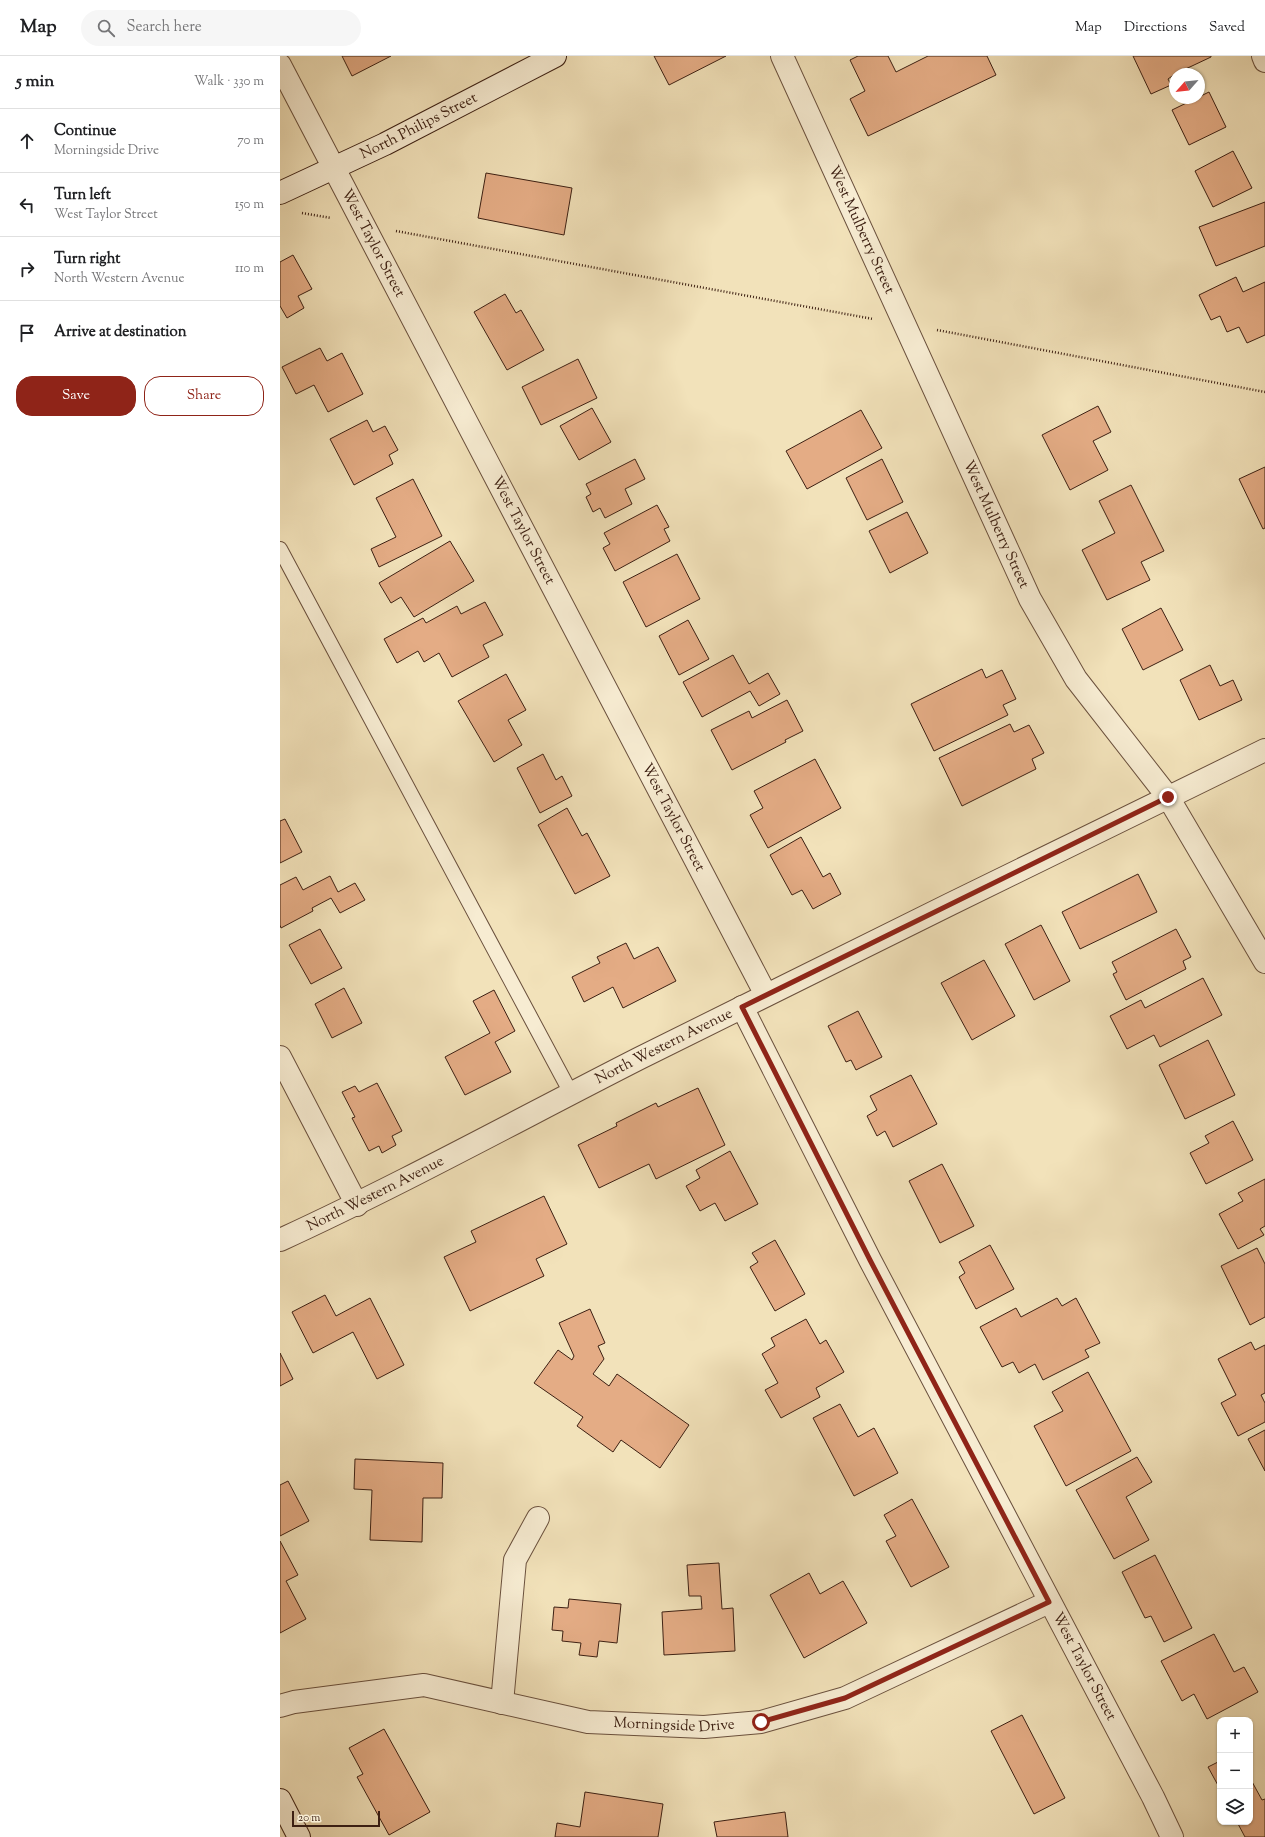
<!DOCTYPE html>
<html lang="en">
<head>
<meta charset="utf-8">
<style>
	body { margin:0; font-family:"Sorts Mill Goudy",serif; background:#f6f6f6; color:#202124 }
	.controls { position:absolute; right:12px; bottom:12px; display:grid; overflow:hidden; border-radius:8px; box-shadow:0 1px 3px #0004 }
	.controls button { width:36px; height:36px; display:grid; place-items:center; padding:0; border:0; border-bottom:1px solid #e0e0e0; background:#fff; color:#202124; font:20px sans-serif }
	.compass { position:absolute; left:889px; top:12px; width:36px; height:36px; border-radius:50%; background:#fff; box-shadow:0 1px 3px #0004; rotate:243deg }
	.scale { position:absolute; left:12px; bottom:10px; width:88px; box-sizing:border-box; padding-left:4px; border:2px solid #3d2013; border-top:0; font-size:11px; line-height:14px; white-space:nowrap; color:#3d2013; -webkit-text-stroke:3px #f7ecd2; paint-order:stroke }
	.stop { position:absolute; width:12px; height:12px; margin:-9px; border:3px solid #8f2418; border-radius:50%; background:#fff }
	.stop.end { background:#8f2418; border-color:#fff; box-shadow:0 1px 4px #0008 }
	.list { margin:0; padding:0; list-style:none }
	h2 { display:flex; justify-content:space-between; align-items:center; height:52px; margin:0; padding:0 16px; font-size:17px }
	h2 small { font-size:13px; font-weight:400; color:#757577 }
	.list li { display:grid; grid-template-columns:26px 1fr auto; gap:12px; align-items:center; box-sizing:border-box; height:64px; padding:0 16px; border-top:1px solid #e0e0e0 }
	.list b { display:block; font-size:15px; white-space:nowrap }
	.list p { margin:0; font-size:13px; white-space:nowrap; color:#757577 }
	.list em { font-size:13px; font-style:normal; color:#757577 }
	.actions { display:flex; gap:8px; padding:12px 16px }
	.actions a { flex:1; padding:9px 0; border:1px solid #8f2418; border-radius:16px; text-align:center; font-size:14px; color:#8f2418 }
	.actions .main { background:#8f2418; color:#fff }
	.icon { flex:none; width:22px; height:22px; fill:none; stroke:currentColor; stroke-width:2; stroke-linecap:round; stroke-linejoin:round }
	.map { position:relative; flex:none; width:985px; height:1781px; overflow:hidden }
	header { display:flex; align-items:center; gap:24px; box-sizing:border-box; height:56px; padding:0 20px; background:#fff; border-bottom:1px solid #e0e0e0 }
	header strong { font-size:19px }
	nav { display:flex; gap:22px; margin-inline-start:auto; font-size:14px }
	.search { width:280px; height:36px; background:#f6f6f6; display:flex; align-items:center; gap:10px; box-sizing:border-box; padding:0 14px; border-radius:22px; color:#757577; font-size:15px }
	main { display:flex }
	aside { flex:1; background:#fff }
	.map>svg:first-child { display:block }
</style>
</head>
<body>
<header>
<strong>Map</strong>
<div class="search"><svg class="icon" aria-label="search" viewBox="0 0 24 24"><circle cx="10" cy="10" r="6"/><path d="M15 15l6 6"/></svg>Search here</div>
<nav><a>Map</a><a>Directions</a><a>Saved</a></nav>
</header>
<main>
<aside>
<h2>5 min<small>Walk · 330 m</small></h2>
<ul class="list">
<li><svg class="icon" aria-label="ahead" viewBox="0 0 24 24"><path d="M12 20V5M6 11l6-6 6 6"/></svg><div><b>Continue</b><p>Morningside Drive</p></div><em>70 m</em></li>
<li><svg class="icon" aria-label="left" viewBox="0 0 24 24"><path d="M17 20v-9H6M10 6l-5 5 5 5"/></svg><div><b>Turn left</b><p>West Taylor Street</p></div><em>150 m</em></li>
<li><svg class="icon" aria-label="right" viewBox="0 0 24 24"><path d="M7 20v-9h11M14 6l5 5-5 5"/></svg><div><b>Turn right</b><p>North Western Avenue</p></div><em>110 m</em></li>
<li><svg class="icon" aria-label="arrive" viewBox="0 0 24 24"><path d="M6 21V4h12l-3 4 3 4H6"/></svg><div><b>Arrive at destination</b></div></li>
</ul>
<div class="actions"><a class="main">Save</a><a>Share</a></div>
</aside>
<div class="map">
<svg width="985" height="1781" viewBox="0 0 985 1781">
	<rect width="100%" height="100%" fill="#f2e2ba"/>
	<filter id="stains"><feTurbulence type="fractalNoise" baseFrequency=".005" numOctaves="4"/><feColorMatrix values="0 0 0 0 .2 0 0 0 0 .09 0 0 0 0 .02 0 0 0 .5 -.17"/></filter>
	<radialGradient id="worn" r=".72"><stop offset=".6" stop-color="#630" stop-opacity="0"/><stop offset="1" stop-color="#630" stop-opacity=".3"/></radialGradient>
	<path fill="#e4ac85" stroke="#3d2013" d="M 62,0 L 111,0 L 72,20 Z
		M 374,0 L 446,0 L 389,29 Z
		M 578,0 L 608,0 L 616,16 L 648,0 L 707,0 L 716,19 L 588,80 L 570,43 L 585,35 L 570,4 Z
		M 853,0 L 931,0 L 931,1 L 895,18 L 888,23 L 891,29 L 871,38 Z
		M 929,36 L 946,71 L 909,89 L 892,54 Z
		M 953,95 L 972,132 L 933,151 L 915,115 Z
		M 206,117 L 292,132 L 284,179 L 198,162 Z
		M 985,146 L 985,190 L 936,210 L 919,171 Z
		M 13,199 L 32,233 L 18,240 L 24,252 L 7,262 L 0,250 L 0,206 Z
		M 956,221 L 963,236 L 985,226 L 985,279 L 967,287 L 959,271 L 947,276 L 940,260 L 931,264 L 919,239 Z
		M 225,238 L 236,257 L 241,254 L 264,294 L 227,314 L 194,256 Z
		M 40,292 L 47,305 L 62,297 L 83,338 L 48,356 L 34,329 L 16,338 L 2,311 Z
		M 298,303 L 317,342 L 261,369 L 242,331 Z
		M 818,350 L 831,376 L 813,385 L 828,414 L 790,434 L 762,379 Z
		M 312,352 L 331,386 L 299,404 L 280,370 Z
		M 581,354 L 602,392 L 527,433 L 506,395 Z
		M 87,364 L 93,376 L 105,370 L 118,394 L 109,399 L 113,408 L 74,429 L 50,383 Z
		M 355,403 L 365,423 L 345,433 L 352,448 L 325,462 L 320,452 L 313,456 L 306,441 L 311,438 L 306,428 Z
		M 602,403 L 623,446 L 587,464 L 566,422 Z
		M 985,411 L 985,472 L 983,473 L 959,423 Z
		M 133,423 L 162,480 L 99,511 L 91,493 L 116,481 L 96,442 Z
		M 851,429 L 884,495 L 861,506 L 870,524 L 827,544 L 802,494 L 835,477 L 819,445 Z
		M 377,449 L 389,471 L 384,473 L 390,485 L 335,515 L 323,492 L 330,488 L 324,477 Z
		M 627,456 L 648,497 L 610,517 L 589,475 Z
		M 170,485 L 194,525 L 134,561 L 121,541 L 111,547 L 99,527 Z
		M 397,498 L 420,543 L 366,571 L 343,526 Z
		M 205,546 L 223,579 L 203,589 L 209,601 L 172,621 L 159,597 L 144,606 L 138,595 L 117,607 L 104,583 L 143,562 L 146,567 L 177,550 L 181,558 Z
		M 881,552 L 903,594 L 863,614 L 842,573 Z
		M 408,564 L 429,603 L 399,619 L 379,580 Z
		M 453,599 L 469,628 L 488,617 L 500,638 L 479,650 L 470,635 L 422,661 L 403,626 Z
		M 930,609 L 940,630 L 953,624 L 962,644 L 919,664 L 900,624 Z
		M 702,613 L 706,622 L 722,614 L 736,643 L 723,649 L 728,659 L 654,695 L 631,648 Z
		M 226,618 L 246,654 L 228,664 L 242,689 L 214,706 L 178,645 Z
		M 507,644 L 523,675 L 505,684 L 506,686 L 452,714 L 431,674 L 469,655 L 472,662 Z
		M 730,668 L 734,676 L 749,669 L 764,697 L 752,703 L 756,713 L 682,750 L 659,702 Z
		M 263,698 L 276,724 L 282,720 L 292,740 L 260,757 L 237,712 Z
		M 535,703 L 561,752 L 488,792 L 470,759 L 483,752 L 474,735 Z
		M 287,752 L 302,780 L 307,777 L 330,820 L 295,838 L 258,769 Z
		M 5,763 L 22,796 L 0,807 L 0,765 Z
		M 521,781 L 543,821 L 550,817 L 561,838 L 533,853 L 522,834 L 512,839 L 490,799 Z
		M 858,818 L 877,856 L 800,893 L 782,856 Z
		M 50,820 L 58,836 L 75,827 L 85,844 L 60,857 L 51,842 L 32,852 L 33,855 L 1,872 L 0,869 L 0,829 L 16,821 L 23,834 Z
		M 761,869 L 790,925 L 754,944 L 725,888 Z
		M 40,873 L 62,912 L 31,928 L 9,889 Z
		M 896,873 L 911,901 L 903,905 L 906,913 L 846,944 L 833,918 L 837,916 L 832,906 Z
		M 346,887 L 354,903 L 378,891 L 396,925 L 343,952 L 333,931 L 304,946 L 292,921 L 320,907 L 317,901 Z
		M 704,904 L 735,960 L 692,984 L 661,927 Z
		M 923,922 L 942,959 L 880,991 L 874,979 L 847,993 L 830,960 L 861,944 L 865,952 Z
		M 64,932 L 82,967 L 52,982 L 35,948 Z
		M 214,934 L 235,975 L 215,986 L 231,1016 L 185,1039 L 165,1001 L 210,977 L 193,945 Z
		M 578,955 L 602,1001 L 576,1014 L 571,1004 L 566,1006 L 548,970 Z
		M 928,984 L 955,1039 L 905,1063 L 879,1009 Z
		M 631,1019 L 657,1068 L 613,1091 L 605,1075 L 597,1080 L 587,1060 L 597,1054 L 590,1040 Z
		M 97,1027 L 122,1075 L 112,1080 L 116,1089 L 102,1097 L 99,1090 L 89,1095 L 72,1062 L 75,1061 L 62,1036 L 75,1030 L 79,1036 Z
		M 418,1032 L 445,1089 L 376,1123 L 369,1108 L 319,1132 L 298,1089 L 337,1070 L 336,1067 L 376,1047 L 378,1051 Z
		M 953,1065 L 973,1104 L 926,1128 L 910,1097 L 929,1087 L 925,1080 Z
		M 450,1095 L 478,1148 L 445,1165 L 435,1147 L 420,1155 L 406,1130 L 420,1122 L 416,1114 Z
		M 662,1108 L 694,1170 L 660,1187 L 629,1125 Z
		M 985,1123 L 985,1170 L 980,1173 L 984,1179 L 958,1193 L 939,1158 L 963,1145 L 958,1137 Z
		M 264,1140 L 287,1188 L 256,1203 L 264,1220 L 190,1255 L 164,1201 L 196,1186 L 191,1175 Z
		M 495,1184 L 525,1238 L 495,1255 L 470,1211 L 478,1206 L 472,1197 Z
		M 710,1189 L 734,1233 L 696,1253 L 679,1221 L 685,1217 L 679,1206 Z
		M 977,1192 L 985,1208 L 985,1261 L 970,1269 L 941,1210 Z
		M 45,1239 L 56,1260 L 90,1242 L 124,1309 L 97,1323 L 73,1276 L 33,1297 L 12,1256 Z
		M 777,1242 L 782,1250 L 796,1242 L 820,1287 L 805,1294 L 809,1301 L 763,1324 L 755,1308 L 739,1317 L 733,1306 L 722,1311 L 700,1271 L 736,1252 L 741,1261 Z
		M 310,1253 L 325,1287 L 318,1290 L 324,1303 L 313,1318 L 329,1330 L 337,1318 L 409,1369 L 380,1412 L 341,1384 L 333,1396 L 297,1370 L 303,1361 L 254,1327 L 278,1294 L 292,1304 L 294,1300 L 279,1267 Z
		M 526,1263 L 540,1288 L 546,1284 L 564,1316 L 536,1332 L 540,1341 L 501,1362 L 485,1334 L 498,1327 L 482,1298 L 495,1290 L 491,1282 Z
		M 971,1286 L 975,1294 L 985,1289 L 985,1337 L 981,1339 L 985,1347 L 985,1366 L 958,1380 L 941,1347 L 956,1339 L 938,1303 Z
		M 0,1297 L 13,1323 L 0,1330 Z
		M 808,1316 L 851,1395 L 786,1430 L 754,1370 L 783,1355 L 772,1336 Z
		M 560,1348 L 578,1381 L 594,1372 L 618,1417 L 574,1440 L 533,1362 Z
		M 985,1374 L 985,1415 L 968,1383 Z
		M 857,1401 L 872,1426 L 846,1441 L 869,1484 L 834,1503 L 796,1434 Z
		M 75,1403 L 163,1407 L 162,1442 L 143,1442 L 142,1486 L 90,1484 L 92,1434 L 74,1433 Z
		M 8,1425 L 29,1465 L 0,1480 L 0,1429 Z
		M 632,1443 L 669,1511 L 631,1531 L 606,1485 L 616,1480 L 604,1459 Z
		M 0,1485 L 18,1519 L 6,1525 L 26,1563 L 0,1577 Z
		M 875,1499 L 912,1572 L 884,1586 L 871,1560 L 865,1562 L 842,1516 Z
		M 439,1507 L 442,1553 L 453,1552 L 455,1595 L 384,1599 L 382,1556 L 422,1553 L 421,1540 L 409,1540 L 407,1509 Z
		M 529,1517 L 540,1538 L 563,1525 L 587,1567 L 524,1602 L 490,1539 Z
		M 289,1543 L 341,1548 L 337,1587 L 319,1585 L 317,1601 L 299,1599 L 301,1587 L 282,1585 L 283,1575 L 272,1574 L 274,1551 L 288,1552 Z
		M 934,1578 L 954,1616 L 964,1611 L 978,1636 L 927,1663 L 914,1638 L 902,1645 L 881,1605 Z
		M 742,1659 L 785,1742 L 754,1758 L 711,1675 Z
		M 104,1673 L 150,1756 L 109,1779 L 77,1721 L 83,1718 L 69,1692 Z
		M 940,1705 L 940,1733 L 928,1711 Z
		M 970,1722 L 982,1744 L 985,1743 L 985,1781 L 965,1781 L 957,1766 L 970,1766 Z
		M 305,1736 L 383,1748 L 378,1781 L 275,1781 L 277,1767 L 300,1771 Z
		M 505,1756 L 508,1781 L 437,1781 L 434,1766 Z"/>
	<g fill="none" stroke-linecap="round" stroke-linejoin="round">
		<g stroke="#6a503d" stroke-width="16">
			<path id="lane" d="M 0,493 L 292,1039"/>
		</g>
		<g stroke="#6a503d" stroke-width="24">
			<g id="street">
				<path id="s1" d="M 502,0 L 750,543 L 796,623 L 888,741 L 985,906"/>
				<path d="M 983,0 L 985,5"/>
				<path id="s2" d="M 0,9 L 486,939"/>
				<path id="s3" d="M 462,951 L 590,1204 L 873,1741 L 892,1781"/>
				<path d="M 0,1001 L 77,1149"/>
				<path id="s4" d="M 0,1184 C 122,1128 240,1063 360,1002 C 568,898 776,796 985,694"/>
				<path d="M 222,1647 L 235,1504 L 258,1462"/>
				<path id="s5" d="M 0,1650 L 14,1646 L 144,1629 L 308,1666 L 424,1671 L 481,1666 L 565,1642 L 769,1546"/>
			</g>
		</g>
		<g stroke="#3d2013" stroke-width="24">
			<g id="secondary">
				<path id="s6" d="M 0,137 L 105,88 L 275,0"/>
				<path d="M 0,1744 L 19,1781"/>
			</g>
		</g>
		<path stroke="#3d2013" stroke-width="2.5" stroke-dasharray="1 2" stroke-linecap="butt" d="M 22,157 L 51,162
			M 116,175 L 593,263
			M 657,274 L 985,336"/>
		<use href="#lane" stroke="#f7ecd2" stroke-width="14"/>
		<use href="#street" stroke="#f7ecd2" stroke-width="22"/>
		<use href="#secondary" stroke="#f7ecd2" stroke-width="22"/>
	</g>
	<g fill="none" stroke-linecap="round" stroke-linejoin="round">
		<path stroke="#8f2418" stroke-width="5" d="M 481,1666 L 565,1642 L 769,1546 L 590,1204 L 462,951 L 888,741"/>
	</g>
	<g text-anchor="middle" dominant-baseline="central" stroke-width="3" stroke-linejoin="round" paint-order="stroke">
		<g font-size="15" fill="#3d2013" stroke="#f7ecd2">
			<text stroke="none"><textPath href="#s6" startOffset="154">North Philips Street</textPath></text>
			<text stroke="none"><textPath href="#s1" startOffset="191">West Mulberry Street</textPath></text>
			<text stroke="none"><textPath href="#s2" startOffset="201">West Taylor Street</textPath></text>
			<text stroke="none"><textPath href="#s1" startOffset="515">West Mulberry Street</textPath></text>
			<text stroke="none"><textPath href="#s2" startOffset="525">West Taylor Street</textPath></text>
			<text stroke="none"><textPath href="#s2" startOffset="849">West Taylor Street</textPath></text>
			<text stroke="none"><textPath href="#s4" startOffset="430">North Western Avenue</textPath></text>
			<text stroke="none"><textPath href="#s4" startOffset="106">North Western Avenue</textPath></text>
			<text stroke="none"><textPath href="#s3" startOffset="743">West Taylor Street</textPath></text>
			<text stroke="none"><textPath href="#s5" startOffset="400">Morningside Drive</textPath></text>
		</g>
	</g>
	<rect width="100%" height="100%" filter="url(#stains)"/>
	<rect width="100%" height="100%" fill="url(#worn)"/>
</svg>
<div class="controls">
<button>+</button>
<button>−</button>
<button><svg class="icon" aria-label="layers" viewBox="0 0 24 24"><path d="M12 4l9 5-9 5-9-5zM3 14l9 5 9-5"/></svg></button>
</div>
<svg class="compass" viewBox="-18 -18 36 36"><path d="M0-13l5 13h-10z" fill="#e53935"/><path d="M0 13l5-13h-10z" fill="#757577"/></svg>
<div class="scale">20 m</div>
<div class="stop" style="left:481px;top:1666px"></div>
<div class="stop end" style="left:888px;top:741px"></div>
</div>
</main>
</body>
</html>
